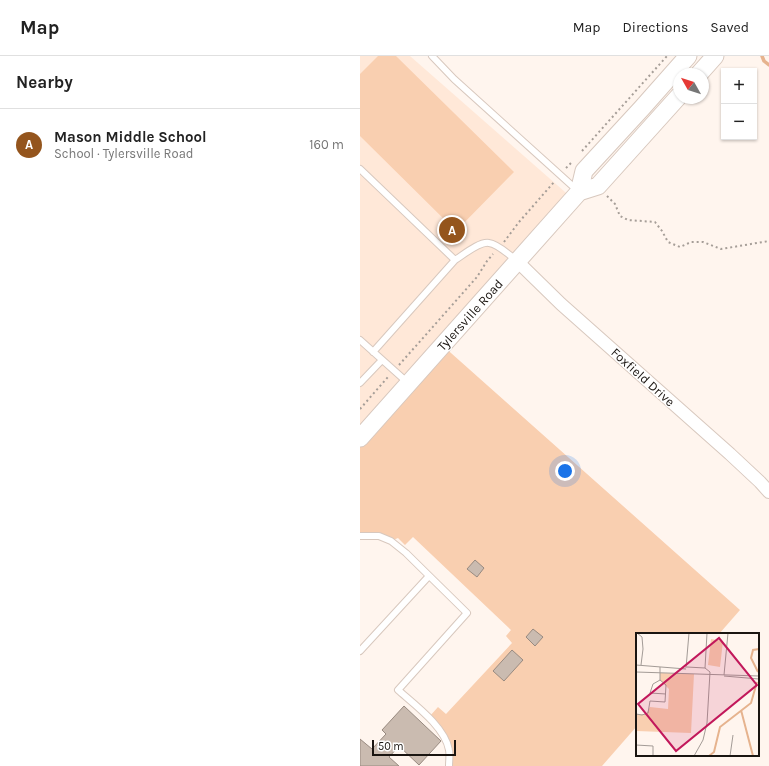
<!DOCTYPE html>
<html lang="en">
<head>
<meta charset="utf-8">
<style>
	body { margin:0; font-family:Karla,sans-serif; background:#f6f6f6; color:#222 }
	.controls { position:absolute; right:12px; top:12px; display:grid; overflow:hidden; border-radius:0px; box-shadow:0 1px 3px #0004 }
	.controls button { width:36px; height:36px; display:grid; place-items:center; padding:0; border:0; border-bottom:1px solid #e0e0e0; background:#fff; color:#222; font:20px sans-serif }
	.compass { position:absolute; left:313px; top:12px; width:36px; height:36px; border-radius:50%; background:#fff; box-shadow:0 1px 3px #0004; rotate:309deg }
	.scale { position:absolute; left:12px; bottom:10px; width:84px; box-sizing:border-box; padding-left:4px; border:2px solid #1a1511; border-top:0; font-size:11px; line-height:14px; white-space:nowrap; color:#1a1511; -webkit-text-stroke:3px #fff; paint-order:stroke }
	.you { position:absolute; left:205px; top:415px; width:14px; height:14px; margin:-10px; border:3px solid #fff; border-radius:50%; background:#1a73e8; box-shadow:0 0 0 6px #1a73e833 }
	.badge { display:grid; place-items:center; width:26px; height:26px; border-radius:50%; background:#94551d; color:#fff; font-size:13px; font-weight:700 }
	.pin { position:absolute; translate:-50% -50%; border:2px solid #fff; box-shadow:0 1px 4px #0006 }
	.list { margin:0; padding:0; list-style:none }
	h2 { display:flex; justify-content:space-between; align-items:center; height:52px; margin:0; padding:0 16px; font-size:17px }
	h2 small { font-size:13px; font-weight:400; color:#767676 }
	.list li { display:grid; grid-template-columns:26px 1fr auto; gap:12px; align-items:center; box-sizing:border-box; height:72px; padding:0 16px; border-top:1px solid #e0e0e0 }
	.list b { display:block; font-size:15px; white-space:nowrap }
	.list p { margin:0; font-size:13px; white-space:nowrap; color:#767676 }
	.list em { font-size:13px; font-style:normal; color:#767676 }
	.map { position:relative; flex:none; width:409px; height:710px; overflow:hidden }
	header { display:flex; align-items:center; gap:24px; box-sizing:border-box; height:56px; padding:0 20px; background:#fff; border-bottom:1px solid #e0e0e0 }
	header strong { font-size:19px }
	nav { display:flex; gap:22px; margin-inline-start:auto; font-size:14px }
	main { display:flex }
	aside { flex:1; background:#fff }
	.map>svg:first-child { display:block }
</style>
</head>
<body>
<header>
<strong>Map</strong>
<nav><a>Map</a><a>Directions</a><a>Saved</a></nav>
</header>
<main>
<aside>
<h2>Nearby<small></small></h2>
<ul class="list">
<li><span class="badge">A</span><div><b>Mason Middle School</b><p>School · Tylersville Road</p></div><em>160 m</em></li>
</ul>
</aside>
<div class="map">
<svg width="409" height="710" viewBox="0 0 409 710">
	<rect width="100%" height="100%" fill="#fff5ee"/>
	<path fill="#ffe8d8" d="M 0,0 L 50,0 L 213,143 L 0,382 Z"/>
	<path fill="#f9cfb0" d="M 18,0 L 36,0 L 154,116 L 96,175 L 0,80 L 0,18 Z
		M 82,289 L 380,554 L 359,578 L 277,578 L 277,670 L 242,710 L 89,710 L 89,694 L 69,661 L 78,651 L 86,658 L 152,587 L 146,580 L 151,574 L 53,481 L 45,489 L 38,482 L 31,485 L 0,480 L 0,382 Z"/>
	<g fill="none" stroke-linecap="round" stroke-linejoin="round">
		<path stroke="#e6b38e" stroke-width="3.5" d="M 402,0 L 404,5 L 409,9"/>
	</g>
	<path fill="#cabbb0" stroke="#988a80" d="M 115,504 L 124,512 L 117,521 L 107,513 Z
		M 173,573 L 183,581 L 175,590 L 166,581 Z
		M 152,594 L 163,604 L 144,625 L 133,615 Z
		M 44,650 L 81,685 L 59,709 L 39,690 L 29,701 L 39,710 L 0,710 L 0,683 L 12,693 L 26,678 L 22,674 Z"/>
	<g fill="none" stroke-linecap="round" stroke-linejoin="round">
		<g stroke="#d8c8be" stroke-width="8">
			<path id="service" d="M 72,0 L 94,23 L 218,135
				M 0,113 L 95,204 L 13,296
				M 95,204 C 103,199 120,185 129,187 C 138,188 149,199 156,204
				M 0,284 L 47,326
				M 0,327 L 22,304
				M 0,480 L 19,480 L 31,485 L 46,497 L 107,557 L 38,634 C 55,649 85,671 89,694 C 90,699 89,705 89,710
				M 0,595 L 69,520"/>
		</g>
		<g stroke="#d8c8be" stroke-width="14">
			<path id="minor" d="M 157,205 L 201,248 L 370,398 L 400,426 L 409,436"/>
		</g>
		<g stroke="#d8c8be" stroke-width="19">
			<path id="secondary" d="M 339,18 L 355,0
				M 219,136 L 238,130 L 319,40
				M 0,382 L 219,136 L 224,115 L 282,52 L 328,0"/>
		</g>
		<path stroke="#a69e98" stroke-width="2" stroke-dasharray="2 3" stroke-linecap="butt" d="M 222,95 L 307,0
			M 206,112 L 213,105
			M 247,140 L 255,148 L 260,160 L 268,164 L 295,166 L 302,175 L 308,186 L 320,191 L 331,186 L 343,186 L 361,193 L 409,185
			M 144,186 L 159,166 L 195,125
			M 39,309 L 117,221 L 127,205 L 133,198
			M 0,353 L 28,321"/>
		<use href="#service" stroke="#fff" stroke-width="6"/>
		<use href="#minor" stroke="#fff" stroke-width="12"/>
		<use href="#secondary" stroke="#fff" stroke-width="17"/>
	</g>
	<g text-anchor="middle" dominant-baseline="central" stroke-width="3" stroke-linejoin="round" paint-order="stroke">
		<g font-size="13" fill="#1a1511" stroke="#fff">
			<text transform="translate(110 259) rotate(-48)">Tylersville Road</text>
			<text transform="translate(283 321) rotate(42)">Foxfield Drive</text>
		</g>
	</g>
	<g transform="translate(276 577)">
		<rect width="123" height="123" fill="#fff5ee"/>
		<path d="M 75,6 L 87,8 L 84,34 L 72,32 ZM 24,40 L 58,41 L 55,100 L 0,98 L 0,81 L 10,81 L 14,74 L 32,76 L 33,56 L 24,47 Z" fill="#f9cfb0"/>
		<path fill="none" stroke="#e6b38e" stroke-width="2" d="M 122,39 L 115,25 L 117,17 L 123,16M 105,77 L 117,123M 73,123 L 78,119 L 84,94 L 115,70 L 121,49"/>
		<path fill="none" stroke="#a39b96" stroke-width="1" d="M 1,0 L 6,4 L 7,16 L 5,32M 0,32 L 50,36M 51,34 L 69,35 L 71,0M 50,35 L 53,0M 0,39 L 123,43M 88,42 L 92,0M 88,43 L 123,46M 24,47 L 17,51 L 14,60 L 30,61M 24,47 L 24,34M 0,81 L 6,82 L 12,80 L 14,68 L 29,69 L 30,52 L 24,47M 0,112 L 17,113 L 17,123M 58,123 L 67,107 L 71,90 L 74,39 L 69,35M 94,123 L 97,102"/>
		<path fill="#c2185b" fill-opacity="0.15" stroke="#c2185b" stroke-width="2" d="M 83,5 L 121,52 L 40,118 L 2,71 Z"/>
		<rect width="123" height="123" fill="none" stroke="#1a1511" stroke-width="2"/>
	</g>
</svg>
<div class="controls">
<button>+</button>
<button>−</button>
</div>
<svg class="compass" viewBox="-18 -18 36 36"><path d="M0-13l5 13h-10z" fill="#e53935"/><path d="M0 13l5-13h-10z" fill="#767676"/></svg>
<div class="scale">50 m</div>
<div class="you"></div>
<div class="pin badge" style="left:92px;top:174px">A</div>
</div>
</main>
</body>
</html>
